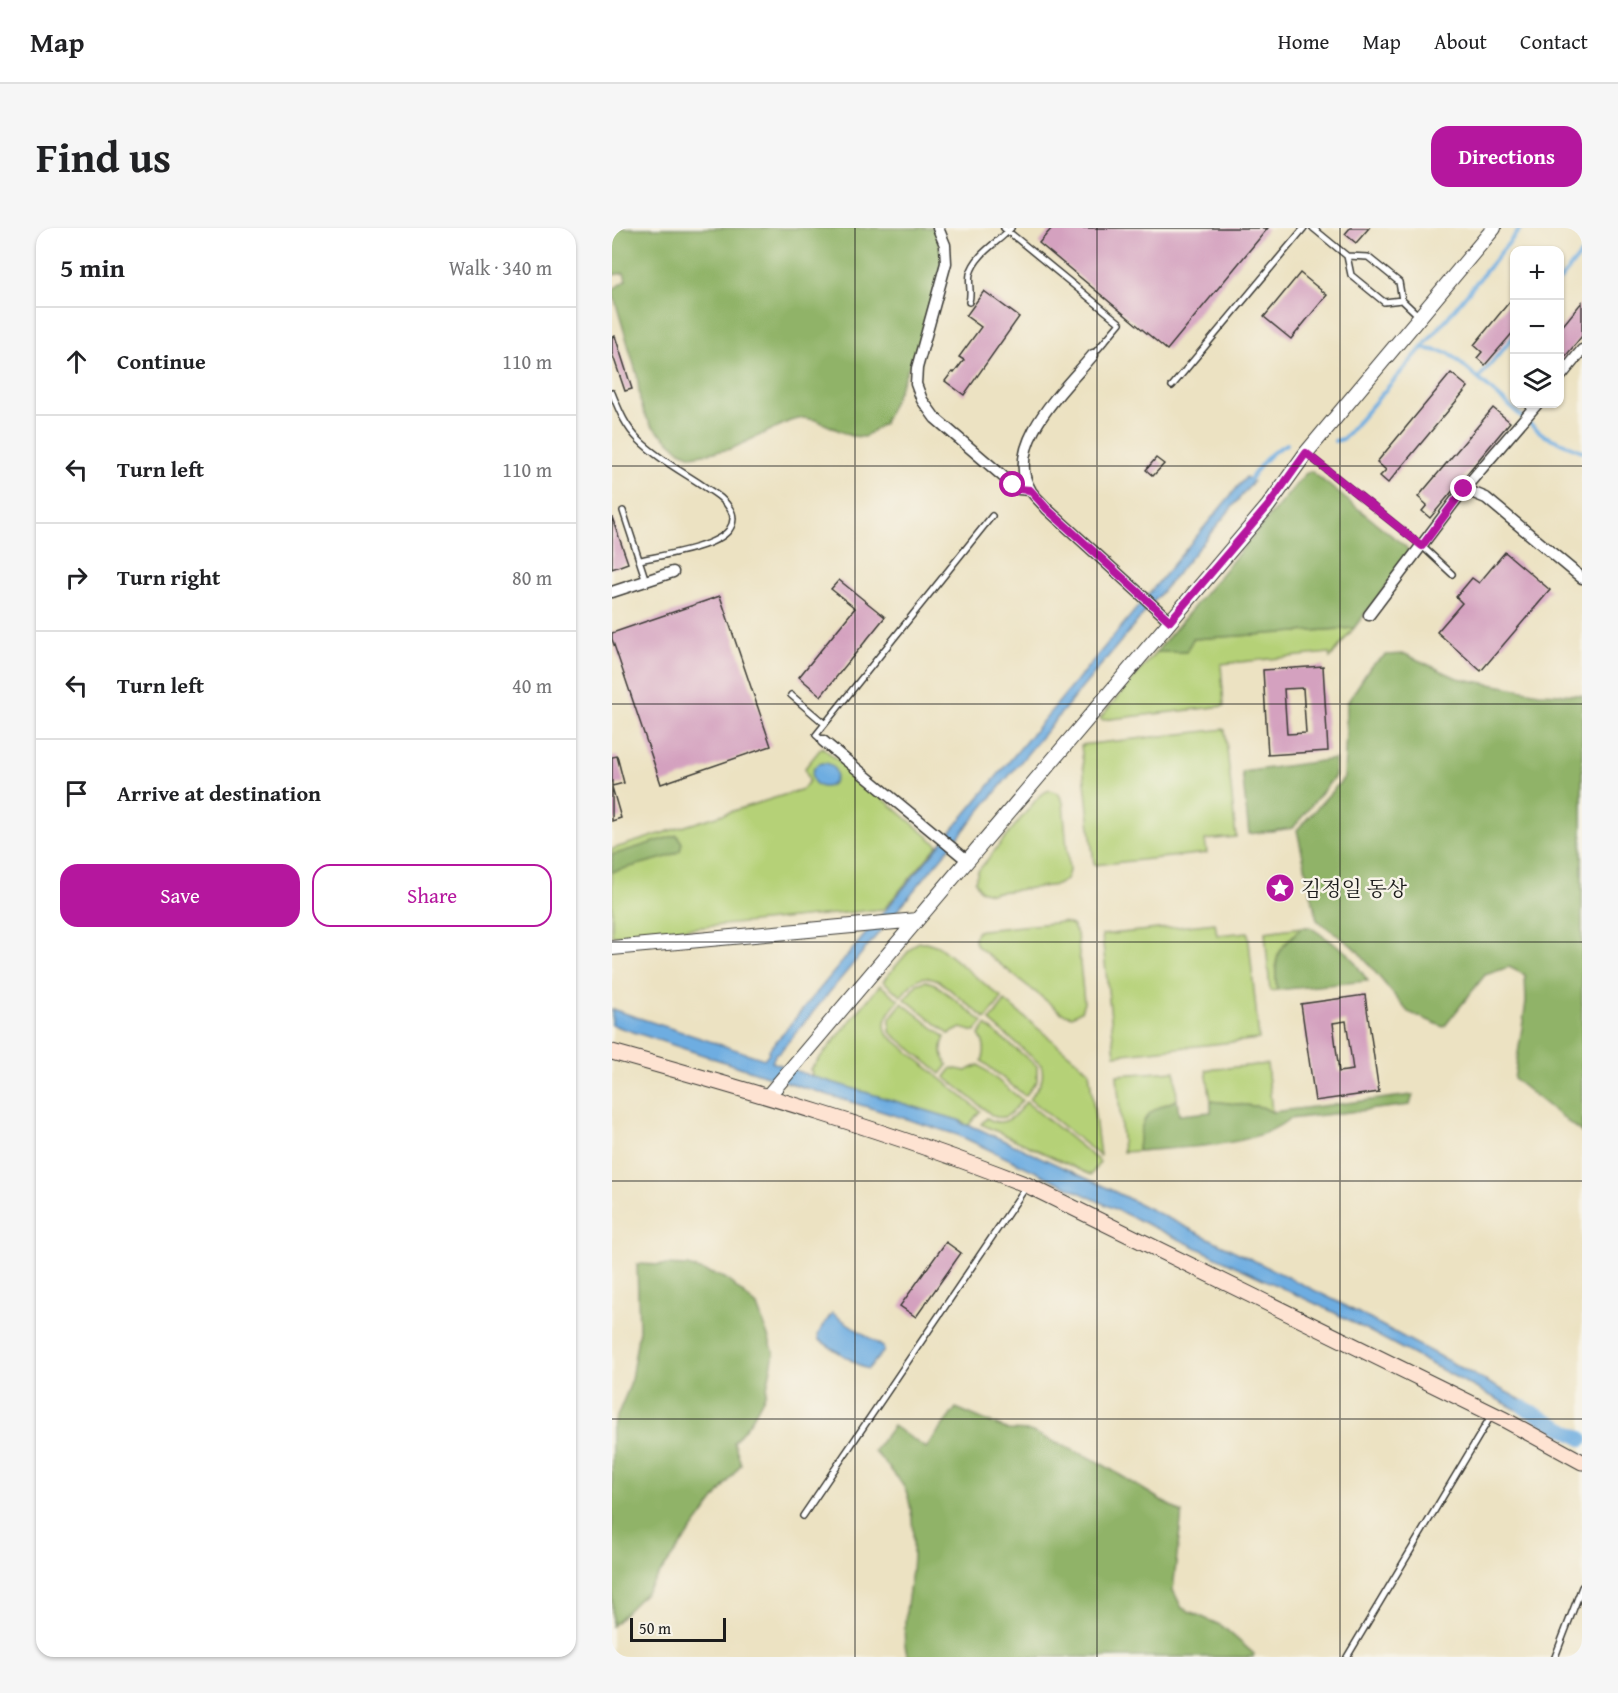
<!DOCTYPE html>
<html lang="en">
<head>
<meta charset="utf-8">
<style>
	body { margin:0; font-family:"Gentium Book Plus","Noto Serif KR",serif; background:#f6f6f6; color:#202124 }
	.controls { position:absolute; right:18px; top:18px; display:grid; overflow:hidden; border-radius:12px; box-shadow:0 2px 4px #0004 }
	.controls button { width:54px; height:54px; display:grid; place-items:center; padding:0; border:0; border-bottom:2px solid #e0e0e0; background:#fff; color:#202124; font:30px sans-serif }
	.scale { position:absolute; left:18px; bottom:15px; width:96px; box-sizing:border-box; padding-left:6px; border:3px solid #1c1c1c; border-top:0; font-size:16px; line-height:21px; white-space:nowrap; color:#1c1c1c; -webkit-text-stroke:4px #f7f3e8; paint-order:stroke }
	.stop { position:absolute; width:18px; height:18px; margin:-14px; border:4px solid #b5179e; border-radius:50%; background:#fff }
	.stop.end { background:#b5179e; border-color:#fff; box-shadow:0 2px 6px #0008 }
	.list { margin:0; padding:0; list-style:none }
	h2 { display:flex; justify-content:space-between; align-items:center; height:78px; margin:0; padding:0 24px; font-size:26px }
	h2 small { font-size:20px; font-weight:400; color:#757577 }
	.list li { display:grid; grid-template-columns:39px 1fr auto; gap:18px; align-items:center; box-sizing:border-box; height:108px; padding:0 24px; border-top:2px solid #e0e0e0 }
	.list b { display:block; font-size:22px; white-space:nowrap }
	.list em { font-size:20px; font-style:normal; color:#757577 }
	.actions { display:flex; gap:12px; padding:18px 24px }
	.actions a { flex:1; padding:14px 0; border:2px solid #b5179e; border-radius:18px; text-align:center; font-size:21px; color:#b5179e }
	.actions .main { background:#b5179e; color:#fff }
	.icon { flex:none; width:33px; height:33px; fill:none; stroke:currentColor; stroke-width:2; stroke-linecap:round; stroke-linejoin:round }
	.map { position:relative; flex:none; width:970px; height:1429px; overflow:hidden; border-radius:18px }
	header { display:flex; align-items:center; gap:36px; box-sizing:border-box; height:84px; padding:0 30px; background:#fff; border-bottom:2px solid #e0e0e0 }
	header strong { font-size:28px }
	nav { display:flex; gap:33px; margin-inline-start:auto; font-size:21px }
	.intro { display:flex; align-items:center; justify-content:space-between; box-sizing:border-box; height:144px; padding:0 36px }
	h1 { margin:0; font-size:42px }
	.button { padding:15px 27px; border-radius:18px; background:#b5179e; color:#fff; font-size:21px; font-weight:700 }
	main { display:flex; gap:36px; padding:0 36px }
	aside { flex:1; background:#fff; border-radius:18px; box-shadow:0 2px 4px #0004 }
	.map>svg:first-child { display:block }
</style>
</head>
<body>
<header>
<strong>Map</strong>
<nav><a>Home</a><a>Map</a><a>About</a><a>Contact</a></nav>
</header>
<div class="intro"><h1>Find us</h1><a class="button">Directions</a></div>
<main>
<aside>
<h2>5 min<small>Walk · 340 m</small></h2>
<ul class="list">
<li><svg class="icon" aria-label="ahead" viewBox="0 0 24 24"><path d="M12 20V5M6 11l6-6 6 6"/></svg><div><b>Continue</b></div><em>110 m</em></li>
<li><svg class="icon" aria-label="left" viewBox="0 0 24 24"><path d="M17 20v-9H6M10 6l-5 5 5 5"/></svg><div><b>Turn left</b></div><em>110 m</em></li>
<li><svg class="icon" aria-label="right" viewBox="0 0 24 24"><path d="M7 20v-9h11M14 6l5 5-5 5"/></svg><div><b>Turn right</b></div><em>80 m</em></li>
<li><svg class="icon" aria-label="left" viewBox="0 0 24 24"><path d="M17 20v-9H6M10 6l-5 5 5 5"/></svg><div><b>Turn left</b></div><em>40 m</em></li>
<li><svg class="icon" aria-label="arrive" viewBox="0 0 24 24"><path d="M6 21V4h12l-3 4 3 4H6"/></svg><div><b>Arrive at destination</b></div></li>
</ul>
<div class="actions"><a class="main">Save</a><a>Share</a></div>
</aside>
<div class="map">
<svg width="970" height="1429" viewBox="0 0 970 1429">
	<rect width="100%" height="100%" fill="#f7f3e8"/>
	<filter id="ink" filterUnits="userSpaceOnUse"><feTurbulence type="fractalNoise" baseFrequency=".0167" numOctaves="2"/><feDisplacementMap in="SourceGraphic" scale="12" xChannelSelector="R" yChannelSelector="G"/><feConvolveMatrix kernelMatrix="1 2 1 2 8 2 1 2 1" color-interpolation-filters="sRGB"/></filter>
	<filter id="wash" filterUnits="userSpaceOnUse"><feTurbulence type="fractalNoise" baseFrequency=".008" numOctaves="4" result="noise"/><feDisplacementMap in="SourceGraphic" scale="24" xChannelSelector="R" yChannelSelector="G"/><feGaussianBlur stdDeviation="1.35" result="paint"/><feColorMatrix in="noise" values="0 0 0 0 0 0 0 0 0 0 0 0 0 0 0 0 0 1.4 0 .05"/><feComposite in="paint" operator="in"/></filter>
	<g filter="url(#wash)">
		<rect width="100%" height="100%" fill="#ece2c2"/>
		<path fill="#b5d177" stroke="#68764a" stroke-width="1.5" d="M 742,400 L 718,430 L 717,425 L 609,436 L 612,478 L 490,492 L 488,490 L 544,424 L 574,424 L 581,411 Z
			M 613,501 L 624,609 L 593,612 L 595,625 L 482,637 L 469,517 Z
			M 210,519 L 326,617 L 272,681 L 0,708 L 0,621 L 191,561 L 197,553 L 193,540 Z
			M 437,562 L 446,565 L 451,574 L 457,643 L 454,652 L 445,657 L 378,665 L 368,662 L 363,653 L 366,643 L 428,567 Z
			M 451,694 L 460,697 L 465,706 L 472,774 L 469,783 L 460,788 L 450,785 L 365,718 L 362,710 L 366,703 L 370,702 Z
			M 603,695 L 605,707 L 636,704 L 647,811 L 503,827 L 490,707 Z
			M 690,699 C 665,723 661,726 665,762 L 658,763 L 653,704 Z
			M 307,714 L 314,714 L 326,718 L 390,770 L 374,791 L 326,752 C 308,744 300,755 289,768 L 271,753 L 302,717 Z
			M 314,753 L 323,756 L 371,794 L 363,804 L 349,800 L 337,806 L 293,771 L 305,756 Z
			M 268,757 L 287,772 C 278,783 269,791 275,806 L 368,883 L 356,898 L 349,893 L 199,848 L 200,844 L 198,842 Z
			M 393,773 L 477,843 L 488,928 L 417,871 C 426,860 434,852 429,837 L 378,793 Z
			M 290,775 L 333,809 C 328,820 329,828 336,837 L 329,846 L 278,804 L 278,790 Z
			M 374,797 L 425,838 L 425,853 L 413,868 L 370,833 C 374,823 373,815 367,807 Z
			M 655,836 L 660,884 L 650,879 L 599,873 L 594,842 Z
			M 367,837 L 410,872 C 402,882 395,894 381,888 L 333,849 L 340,840 L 354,843 Z
			M 563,843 L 565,872 C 534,883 528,889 526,923 L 511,924 L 505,847 Z
			M 414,874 L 488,934 L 479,947 L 369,896 L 375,890 C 393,901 403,888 414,874 Z"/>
		<path fill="#90b368" stroke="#566842" stroke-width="1.5" d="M 0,0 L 323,0 L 330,24 L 329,41 L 306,118 L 272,195 L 252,209 L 239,208 L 204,192 L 191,190 L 178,193 L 119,221 L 80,228 L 68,223 L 39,197 L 32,185 L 28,172 L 25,147 L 0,62 L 14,52 L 12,45 L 0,47 Z
			M 699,243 L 794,319 L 797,325 L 794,332 L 742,400 L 581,411 L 574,424 L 544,424 L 693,246 Z
			M 793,426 L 845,450 L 927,465 L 970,467 L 970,905 L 902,851 L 914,774 L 913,747 L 897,739 L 873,747 L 832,799 L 796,784 L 744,721 L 705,692 L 685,602 L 732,550 L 735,475 L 759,438 L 774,427 Z
			M 723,531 L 723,548 L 681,600 L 637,606 L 630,544 Z
			M 65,607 L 70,615 L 68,623 L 55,629 L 0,644 L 0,627 Z
			M 690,699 L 698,699 L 736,725 L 756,753 L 665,762 C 661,727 665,723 690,699 Z
			M 801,867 L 798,877 L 677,891 C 642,920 572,919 526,923 C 528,889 534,883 565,872 L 567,887 L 599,884 L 599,873 L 650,879 L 660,884 Z
			M 25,1036 L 76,1038 L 113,1050 L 145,1078 L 162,1125 L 154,1165 L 138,1194 L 122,1214 L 129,1236 L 34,1364 L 0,1398 L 0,1200 L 18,1157 L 27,1102 Z
			M 344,1180 L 396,1202 L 418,1203 L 485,1233 L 570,1285 L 561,1362 L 570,1380 L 610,1398 L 642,1426 L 641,1429 L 297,1429 C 286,1414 298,1361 300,1342 C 302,1322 302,1282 294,1263 C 289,1252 271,1233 262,1223 L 281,1198 L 314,1220 Z"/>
		<path fill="#6eade1" stroke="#45647e" stroke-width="1.5" d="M 634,249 L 641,254 L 167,825 L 164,825 L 160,834 L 199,848 L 349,893 L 351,896 L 367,901 L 491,958 L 724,1073 L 930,1183 L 924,1192 L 721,1084 L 346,907 L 155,848 L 0,797 L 0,781 L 152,831 L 157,825 L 156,823 Z
			M200 547a12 12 0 1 1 24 0a12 12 0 1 1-24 0Z
			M 220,1085 L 271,1119 L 272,1123 L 256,1141 L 250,1139 L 207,1112 L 206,1106 Z"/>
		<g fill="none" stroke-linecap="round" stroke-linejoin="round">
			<path stroke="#6eade1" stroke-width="4" d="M 948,52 L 970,25
				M 810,120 L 837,125 L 918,196 L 933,208 L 970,223
				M 867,150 L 903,107
				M 723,213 L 731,211 L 827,100 L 909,0
				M 636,254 C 650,236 654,226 675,216"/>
			<path stroke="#6eade1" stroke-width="14" d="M 911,1179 L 970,1211"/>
		</g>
		<g id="blocks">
			<path fill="#d4a1bf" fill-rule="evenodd" d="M 440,0 L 656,0 L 555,122 L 427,15 Z
				M 738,0 L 757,0 L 744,15 L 733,6 Z
				M 688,45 L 715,67 L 679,111 L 652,89 Z
				M 372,63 L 407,89 L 352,167 L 333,153 L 340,144 L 342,145 L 352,132 L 347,129 L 369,99 L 354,88 Z
				M 903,67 L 903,102 L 873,137 L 865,130 L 870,124 L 862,117 Z
				M 970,74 L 970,108 L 948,135 L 948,101 Z
				M 3,108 L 20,161 L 13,163 L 0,125 L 0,109 Z
				M 839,145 L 856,159 L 776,255 L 768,248 L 774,242 L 765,234 Z
				M 881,180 L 898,194 L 818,290 L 810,283 L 815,277 L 806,269 Z
				M 544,230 L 552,236 L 541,248 L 534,242 Z
				M 0,289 L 16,335 L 0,341 Z
				M 893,324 L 938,362 L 869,443 L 825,404 L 850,375 L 844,369 L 860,350 L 867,355 Z
				M 227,352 L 273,389 L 209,468 L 187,449 L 243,380 L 219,361 Z
				M 108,368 L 159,518 L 49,556 L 0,411 L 0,405 Z
				M 711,438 L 716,523 L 656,527 L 651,442 ZM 691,460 L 694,505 L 675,506 L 672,461 Z
				M 5,528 L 12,555 L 0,558 L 0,529 Z
				M 0,559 L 9,590 L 0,593 Z
				M 753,767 L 767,864 L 703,873 L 689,776 ZM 734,793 L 741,842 L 727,844 L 721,795 Z
				M 334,1014 L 349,1025 L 304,1089 L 288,1078 Z"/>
		</g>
	</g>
	<g filter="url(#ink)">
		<use href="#blocks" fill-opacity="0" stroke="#3b3a35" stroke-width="1.5"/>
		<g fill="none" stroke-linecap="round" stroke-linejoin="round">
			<g stroke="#3b3a35" stroke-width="8">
				<path id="service" d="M 392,0 L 508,95 L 481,127
					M 701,0 L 735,28 L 756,29 L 787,54 L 790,72 L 808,89
					M 735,28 L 739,47 L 772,74 L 790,72
					M 357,74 C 360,64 356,55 358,46 C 364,25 386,15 399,0
					M 560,158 L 692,0
					M 0,165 C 7,182 13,198 27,212 C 45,230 69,243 90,257 C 100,264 112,270 118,281 C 122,287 122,295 117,302 C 103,320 51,327 28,332
					M 695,226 L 810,318 L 840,346
					M 11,283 L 34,353
					M 179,467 L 213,496
					M 211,513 L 204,507 L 380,288
					M 191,1288 L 414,959
					M 735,1429 L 879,1188
					M 943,1429 L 970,1359"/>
			</g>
			<g stroke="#3b3a35" stroke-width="13">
				<path id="minor" d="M 326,0 L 333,17 L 334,35 L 305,140 L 304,156 L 310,172 L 323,190 L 401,257 L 407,261 L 418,262
					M 481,127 C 454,160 390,217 419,263 C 423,269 430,275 435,281 L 558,393
					M 948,149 L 970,122
					M 852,261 L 874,270 L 970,350
					M 0,364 L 61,344
					M 757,387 L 852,261 L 925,176
					M 211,513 L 356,633"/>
			</g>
			<g stroke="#3b3a35" stroke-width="16">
				<path id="tertiary" d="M 0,720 L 305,692
					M 156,868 L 656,278 L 694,225 L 882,0"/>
			</g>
			<g stroke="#3b3a35" stroke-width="17">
				<path id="secondary" d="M 0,824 C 140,863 280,904 415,957 L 893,1192 L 970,1234"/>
			</g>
			<use href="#service" stroke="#fff" stroke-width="5"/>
			<use href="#minor" stroke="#fff" stroke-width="10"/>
			<use href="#tertiary" stroke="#fff" stroke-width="14"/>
			<use href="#secondary" stroke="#fee3d2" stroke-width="15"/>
		</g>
	</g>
	<g fill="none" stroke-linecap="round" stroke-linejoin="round" filter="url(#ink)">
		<path stroke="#b5179e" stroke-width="8" d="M 401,257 L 407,261 L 418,262 L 435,281 L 558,393 L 656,278 L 694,225 L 810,318 L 852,261"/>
	</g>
	<path fill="none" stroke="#1c1c1c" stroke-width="1.5" stroke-opacity="0.55" d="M 243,0 L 243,1429M 485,0 L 485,1429M 728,0 L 728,1429M 0,238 L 970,238M 0,476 L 970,476M 0,714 L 970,714M 0,953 L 970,953M 0,1191 L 970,1191"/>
	<defs>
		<g id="sight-disc" transform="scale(1.5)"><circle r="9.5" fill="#b5179e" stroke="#f7f3e8"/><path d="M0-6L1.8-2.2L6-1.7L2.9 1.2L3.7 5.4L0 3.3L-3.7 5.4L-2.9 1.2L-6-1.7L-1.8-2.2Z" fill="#fff"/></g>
	</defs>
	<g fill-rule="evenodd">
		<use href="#sight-disc" x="668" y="660"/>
	</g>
	<g text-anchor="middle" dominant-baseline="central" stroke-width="5" stroke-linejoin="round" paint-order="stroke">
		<g font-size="21" fill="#1c1c1c" stroke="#f7f3e8" text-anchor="start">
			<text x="689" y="660">김정일 동상</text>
		</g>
	</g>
</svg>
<div class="controls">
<button>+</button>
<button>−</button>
<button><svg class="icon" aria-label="layers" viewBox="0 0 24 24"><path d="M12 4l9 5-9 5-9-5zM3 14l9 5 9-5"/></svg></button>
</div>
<div class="scale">50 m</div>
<div class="stop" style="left:401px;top:257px"></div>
<div class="stop end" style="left:852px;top:261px"></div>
</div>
</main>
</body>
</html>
